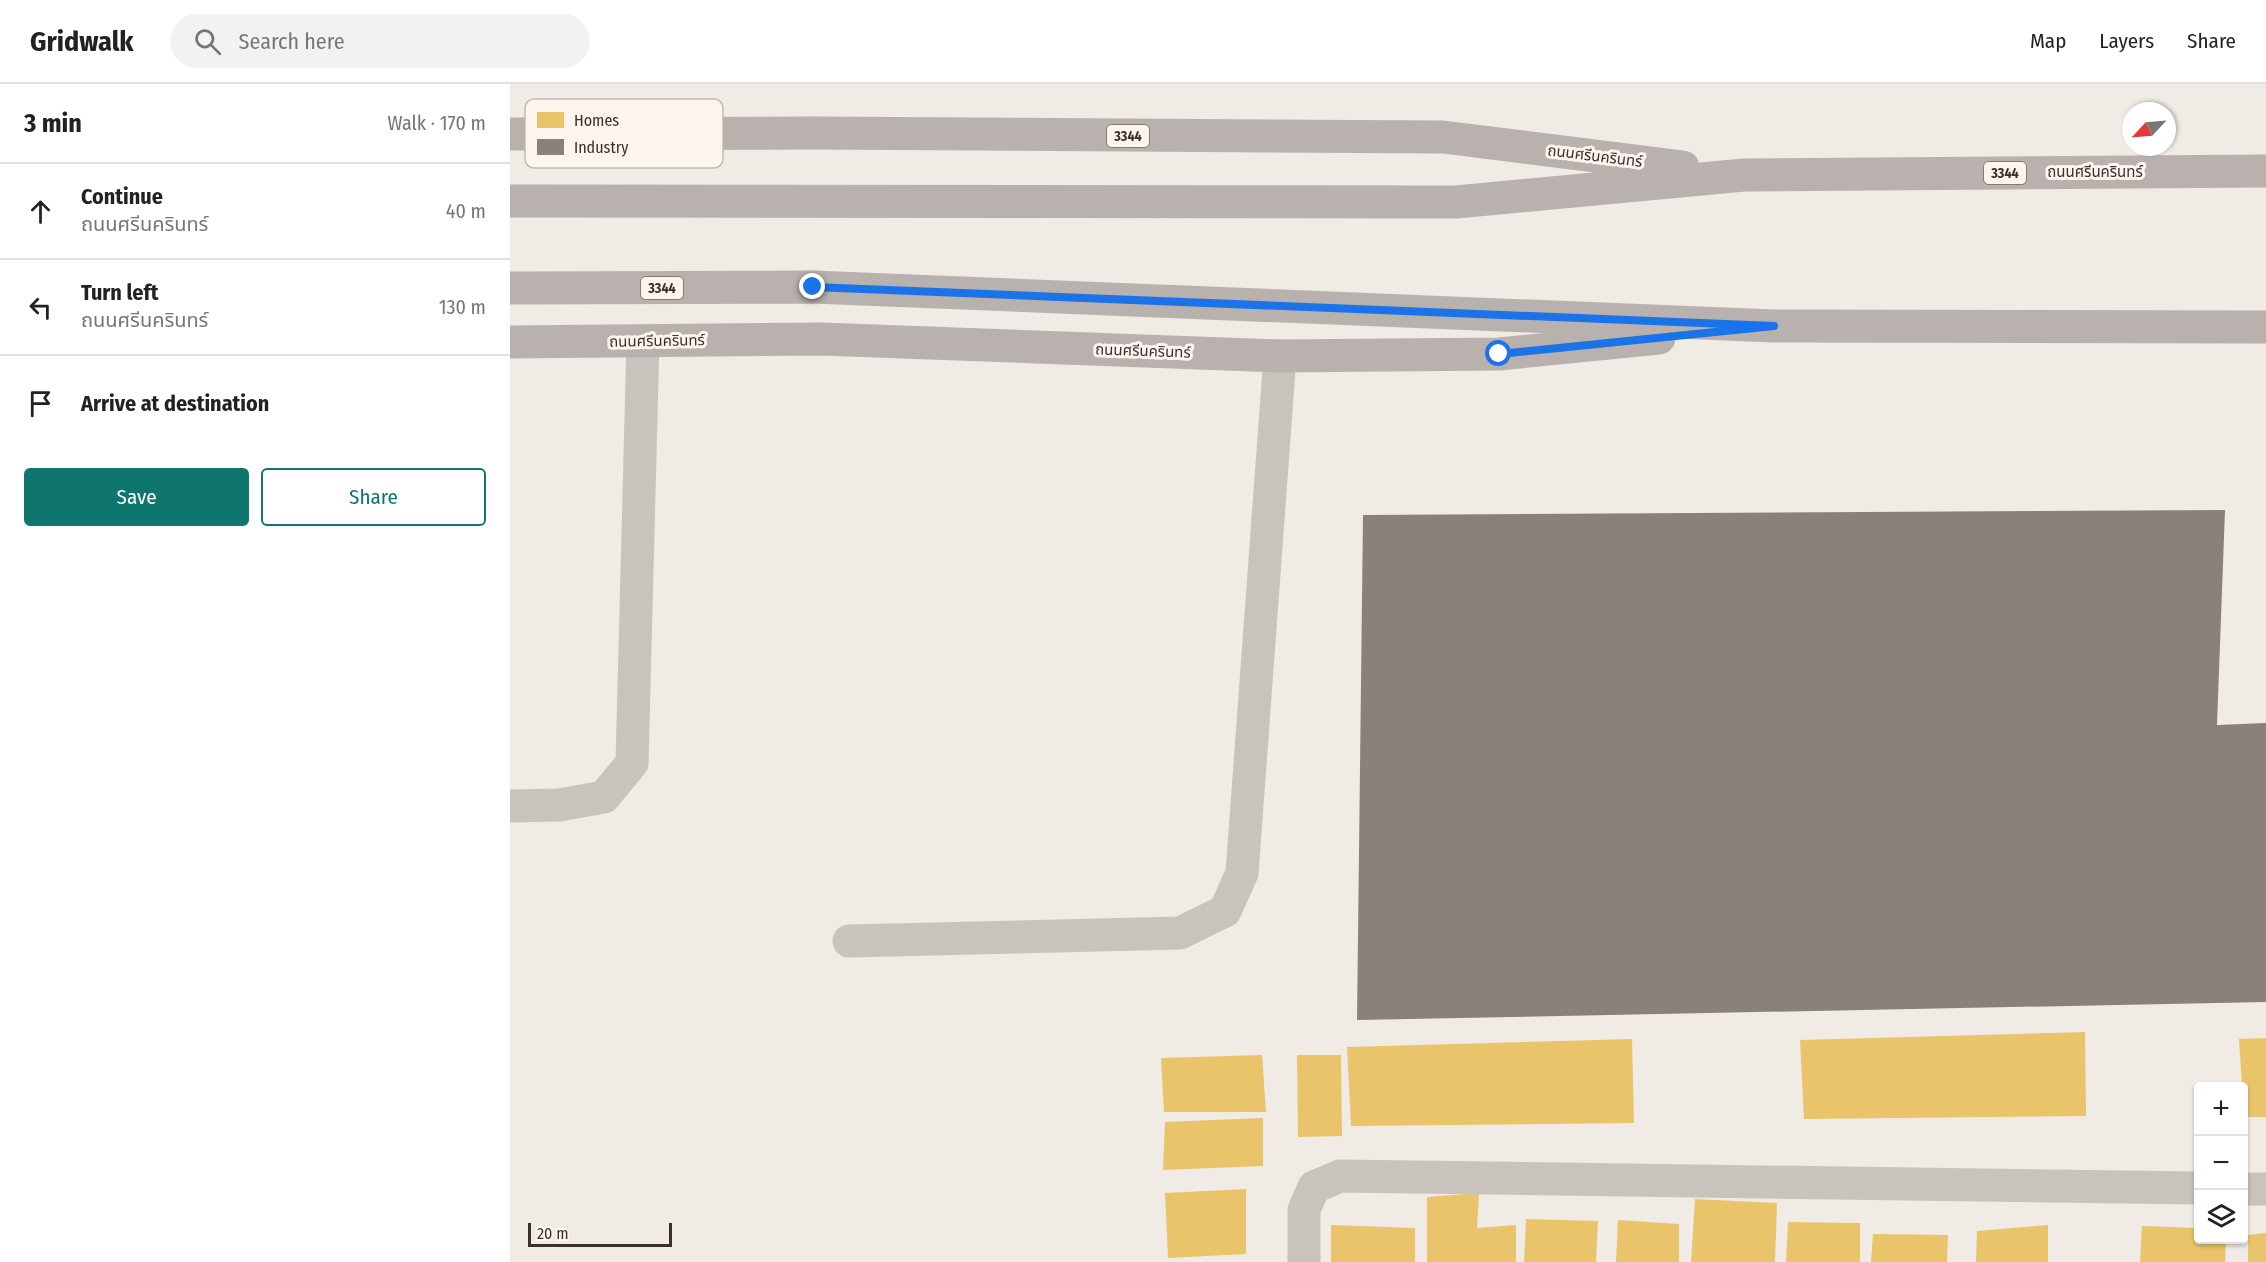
<!DOCTYPE html>
<html lang="en">
<head>
<meta charset="utf-8">
<style>
	body { margin:0; font-family:"Fira Sans Condensed","Noto Sans Thai",sans-serif; background:#f2f2f2; color:#222 }
	.controls { position:absolute; right:18px; bottom:18px; display:grid; overflow:hidden; border-radius:6px; box-shadow:0 2px 4px #0004 }
	.controls button { width:54px; height:54px; display:grid; place-items:center; padding:0; border:0; border-bottom:2px solid #e0e0e0; background:#fff; color:#222; font:30px sans-serif }
	.compass { position:absolute; left:1612px; top:18px; width:54px; height:54px; border-radius:50%; background:#fff; box-shadow:0 2px 4px #0004; rotate:244deg }
	.scale { position:absolute; left:18px; bottom:15px; width:144px; box-sizing:border-box; padding-left:6px; border:3px solid #3b302b; border-top:0; font-size:16px; line-height:21px; white-space:nowrap; color:#3b302b; -webkit-text-stroke:4px #fbf5ee; paint-order:stroke }
	.stop { position:absolute; width:18px; height:18px; margin:-14px; border:4px solid #1a73e8; border-radius:50%; background:#fff }
	.stop.end { background:#1a73e8; border-color:#fff; box-shadow:0 2px 6px #0008 }
	.list { margin:0; padding:0; list-style:none }
	h2 { display:flex; justify-content:space-between; align-items:center; height:78px; margin:0; padding:0 24px; font-size:26px }
	h2 small { font-size:20px; font-weight:400; color:#767676 }
	.list li { display:grid; grid-template-columns:39px 1fr auto; gap:18px; align-items:center; box-sizing:border-box; height:96px; padding:0 24px; border-top:2px solid #e0e0e0 }
	.list b { display:block; font-size:22px; white-space:nowrap }
	.list p { margin:0; font-size:20px; white-space:nowrap; color:#767676 }
	.list em { font-size:20px; font-style:normal; color:#767676 }
	.actions { display:flex; gap:12px; padding:18px 24px }
	.actions a { flex:1; padding:14px 0; border:2px solid #0f766e; border-radius:6px; text-align:center; font-size:21px; color:#0f766e }
	.actions .main { background:#0f766e; color:#fff }
	.icon { flex:none; width:33px; height:33px; fill:none; stroke:currentColor; stroke-width:2; stroke-linecap:round; stroke-linejoin:round }
	.map { position:relative; flex:none; width:1756px; height:1178px; overflow:hidden }
	header { display:flex; align-items:center; gap:36px; box-sizing:border-box; height:84px; padding:0 30px; background:#fff; border-bottom:2px solid #e0e0e0 }
	header strong { font-size:28px }
	nav { display:flex; gap:33px; margin-inline-start:auto; font-size:21px }
	.search { width:420px; height:54px; background:#f2f2f2; display:flex; align-items:center; gap:15px; box-sizing:border-box; padding:0 21px; border-radius:33px; color:#767676; font-size:22px }
	main { display:flex }
	aside { flex:1; background:#fff }
	.map>svg:first-child { display:block }
</style>
</head>
<body>
<header>
<strong>Gridwalk</strong>
<div class="search"><svg class="icon" aria-label="search" viewBox="0 0 24 24"><circle cx="10" cy="10" r="6"/><path d="M15 15l6 6"/></svg>Search here</div>
<nav><a>Map</a><a>Layers</a><a>Share</a></nav>
</header>
<main>
<aside>
<h2>3 min<small>Walk · 170 m</small></h2>
<ul class="list">
<li><svg class="icon" aria-label="ahead" viewBox="0 0 24 24"><path d="M12 20V5M6 11l6-6 6 6"/></svg><div><b>Continue</b><p>ถนนศรีนครินทร์</p></div><em>40 m</em></li>
<li><svg class="icon" aria-label="left" viewBox="0 0 24 24"><path d="M17 20v-9H6M10 6l-5 5 5 5"/></svg><div><b>Turn left</b><p>ถนนศรีนครินทร์</p></div><em>130 m</em></li>
<li><svg class="icon" aria-label="arrive" viewBox="0 0 24 24"><path d="M6 21V4h12l-3 4 3 4H6"/></svg><div><b>Arrive at destination</b></div></li>
</ul>
<div class="actions"><a class="main">Save</a><a>Share</a></div>
</aside>
<div class="map">
<svg width="1756" height="1178" viewBox="0 0 1756 1178">
	<rect width="100%" height="100%" fill="#f0ebe5"/>
	<path fill="#e9c46a" d="M 1575,948 L 1576,1032 L 1294,1035 L 1290,956 Z
		M 1756,954 L 1756,1033 L 1734,1033 L 1729,955 Z
		M 1122,955 L 1124,1039 L 841,1042 L 837,963 Z
		M 752,971 L 756,1028 L 654,1028 L 651,974 Z
		M 787,971 L 831,971 L 832,1052 L 788,1053 Z
		M 753,1034 L 753,1082 L 653,1086 L 655,1038 Z
		M 736,1105 L 736,1170 L 658,1174 L 655,1109 Z
		M 969,1109 L 967,1144 L 1006,1141 L 1006,1178 L 917,1178 L 917,1113 Z
		M 1185,1115 L 1267,1119 L 1265,1178 L 1181,1178 Z
		M 1016,1135 L 1088,1137 L 1086,1178 L 1014,1178 Z
		M 1108,1136 L 1169,1140 L 1169,1178 L 1106,1178 Z
		M 1278,1138 L 1350,1139 L 1350,1178 L 1276,1178 Z
		M 821,1141 L 905,1144 L 905,1178 L 821,1178 Z
		M 1538,1141 L 1538,1178 L 1466,1178 L 1467,1147 Z
		M 1632,1142 L 1688,1144 L 1688,1156 L 1716,1156 L 1715,1178 L 1630,1178 Z
		M 1756,1149 L 1756,1178 L 1738,1178 L 1738,1151 Z
		M 1363,1150 L 1438,1151 L 1437,1178 L 1361,1178 Z"/>
	<path fill="#8a817c" d="M 1715,426 L 1707,641 L 1756,639 L 1756,918 L 847,936 L 853,431 Z"/>
	<g fill="none" stroke-linecap="round" stroke-linejoin="round">
		<path stroke="#c9c3be" stroke-width="33" d="M 0,722 L 49,721 L 94,713 L 122,679 L 133,257
			M 339,857 L 670,849 L 715,827 L 732,789 L 770,272
			M 1734,1105 L 1756,1105
			M 794,1178 L 794,1126 L 804,1103 L 830,1092 L 1688,1104"/>
		<path stroke="#b8b1ad" stroke-width="33" d="M 0,50 L 303,49 L 933,53 L 1173,83
			M 0,117 L 946,118 L 1234,91 L 1756,87
			M 0,204 L 303,203 L 1264,242 L 1756,243
			M 0,258 L 311,255 L 770,272 L 989,270 L 1149,254"/>
	</g>
	<g fill="none" stroke-linecap="round" stroke-linejoin="round">
		<path stroke="#1a73e8" stroke-width="8" d="M 303,203 L 1264,242 L 989,270"/>
	</g>
	<g text-anchor="middle" dominant-baseline="central" stroke-width="6" stroke-linejoin="round" paint-order="stroke">
		<g fill="#fbf5ee" stroke="#756b66" stroke-width="1.5">
			<rect x="597" y="41" width="42" height="22" rx="4.5"/>
			<rect x="1474" y="78" width="42" height="22" rx="4.5"/>
			<rect x="131" y="193" width="42" height="22" rx="4.5"/>
		</g>
		<g font-size="14" font-weight="bold" fill="#3b302b">
			<text x="618" y="52">3344</text>
			<text x="1495" y="89">3344</text>
			<text x="152" y="204">3344</text>
		</g>
		<g font-size="15" fill="#3b302b" stroke="#fbf5ee">
			<text transform="translate(1085 72) rotate(7)">ถนนศรีนครินทร์</text>
			<text x="1585" y="88">ถนนศรีนครินทร์</text>
			<text transform="translate(147 257) rotate(-1)">ถนนศรีนครินทร์</text>
			<text transform="translate(633 267) rotate(2)">ถนนศรีนครินทร์</text>
		</g>
	</g>
	<rect x="15" y="15" width="198" height="69" rx="9" fill="#fbf5ee" stroke="#c1bab4" stroke-width="1.5"/>
	<rect x="27" y="28" width="27" height="16" fill="#e9c46a"/>
	<rect x="27" y="55" width="27" height="16" fill="#8a817c"/>
	<g font-size="16" fill="#3b302b">
		<text x="64" y="42">Homes</text>
		<text x="64" y="69">Industry</text>
	</g>
</svg>
<div class="controls">
<button>+</button>
<button>−</button>
<button><svg class="icon" aria-label="layers" viewBox="0 0 24 24"><path d="M12 4l9 5-9 5-9-5zM3 14l9 5 9-5"/></svg></button>
</div>
<svg class="compass" viewBox="-18 -18 36 36"><path d="M0-13l5 13h-10z" fill="#e53935"/><path d="M0 13l5-13h-10z" fill="#767676"/></svg>
<div class="scale">20 m</div>
<div class="stop" style="left:989px;top:270px"></div>
<div class="stop end" style="left:303px;top:203px"></div>
</div>
</main>
</body>
</html>
